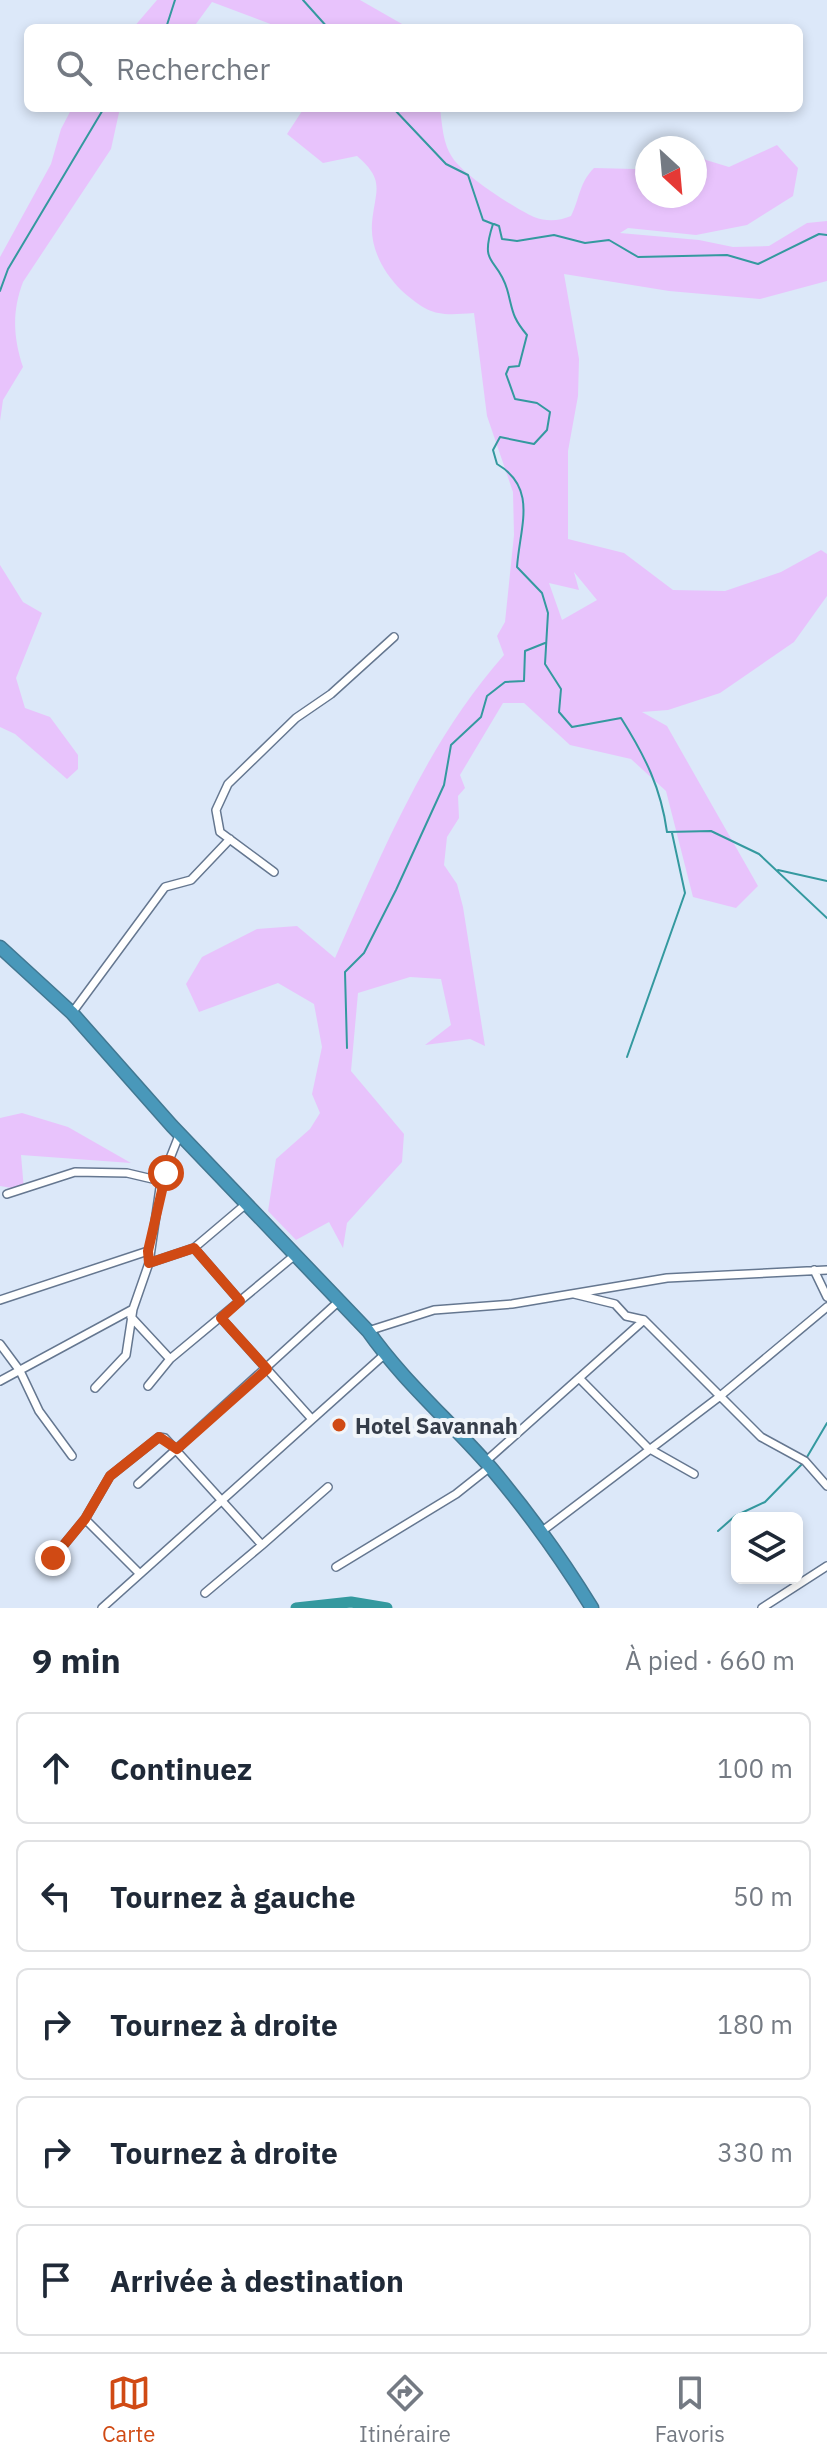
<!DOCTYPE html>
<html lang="fr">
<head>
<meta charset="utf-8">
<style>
	body { margin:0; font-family:"IBM Plex Sans",sans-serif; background:#f2f2f3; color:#1f2937 }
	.controls { position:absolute; right:24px; bottom:24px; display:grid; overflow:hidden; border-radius:12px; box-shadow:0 4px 12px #0003 }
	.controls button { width:72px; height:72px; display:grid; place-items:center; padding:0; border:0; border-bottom:2px solid #e0e1e3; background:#fff; color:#1f2937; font:40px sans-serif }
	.compass { position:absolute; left:635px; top:136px; width:72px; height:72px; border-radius:50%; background:#fff; box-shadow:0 4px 12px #0003; rotate:154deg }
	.stop { position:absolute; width:24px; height:24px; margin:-18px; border:6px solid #d04a14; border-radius:50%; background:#fff }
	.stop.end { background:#d04a14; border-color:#fff; box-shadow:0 2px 8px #0008 }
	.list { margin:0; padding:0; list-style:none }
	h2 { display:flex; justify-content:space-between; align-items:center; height:104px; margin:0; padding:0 32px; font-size:34px }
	h2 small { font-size:26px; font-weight:400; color:#747a83 }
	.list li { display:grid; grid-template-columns:52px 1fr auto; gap:24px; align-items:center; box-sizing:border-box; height:112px; margin:0 16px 16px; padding:0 16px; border:2px solid #e0e1e3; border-radius:12px }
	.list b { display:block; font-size:30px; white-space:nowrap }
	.list em { font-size:26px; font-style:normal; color:#747a83 }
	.icon { flex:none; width:44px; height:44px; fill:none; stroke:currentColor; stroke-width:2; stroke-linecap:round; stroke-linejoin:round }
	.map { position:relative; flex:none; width:827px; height:1608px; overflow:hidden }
	.search { position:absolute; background:#fff; box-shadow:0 4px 12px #0003; left:24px; right:24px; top:24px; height:88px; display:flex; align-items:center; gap:20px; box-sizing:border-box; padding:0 28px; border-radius:12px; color:#747a83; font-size:30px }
	.sheet { height:744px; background:#fff }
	nav { display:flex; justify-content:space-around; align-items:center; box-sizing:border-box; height:112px; border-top:2px solid #e0e1e3; background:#fff; font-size:22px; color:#747a83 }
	nav a { display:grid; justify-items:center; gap:4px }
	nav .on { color:#d04a14 }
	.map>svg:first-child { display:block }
</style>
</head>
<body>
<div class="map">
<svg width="827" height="1608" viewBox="0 0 827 1608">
	<rect width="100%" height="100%" fill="#dce8f9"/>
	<path fill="#e8c3fc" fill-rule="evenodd" d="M 157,0 L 360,0 L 409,28 L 281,28 L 212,2 L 193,28 L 133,28 Z
		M 72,108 L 120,108 L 111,149 L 23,282 C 12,311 13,337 23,367 L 3,400 L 0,421 L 0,257 L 51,164 L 61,129 Z
		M 304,108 L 440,108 C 442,124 443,144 452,157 C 463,175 514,208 534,217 C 547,222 559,221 571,216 C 580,198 579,183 594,168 L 635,169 L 647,164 L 647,196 L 695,196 L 695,152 L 706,160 L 729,167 L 777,145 L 798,168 L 793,196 L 747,225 L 696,235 L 628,228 L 620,233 L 699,240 L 733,247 L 769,246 L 807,223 L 827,221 L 827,281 L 760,299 L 669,291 L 564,274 L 579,359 L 578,396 L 568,451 L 568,539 L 624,553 L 673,590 L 725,591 L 781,572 L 821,550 L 827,554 L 827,596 L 794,642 L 720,693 L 668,710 L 642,712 L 667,726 L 758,886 L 736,908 L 693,897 L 666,791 L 631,759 L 570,745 L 524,703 L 503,703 L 460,775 L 465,788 L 458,796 L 459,818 L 447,837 L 444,865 L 457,884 L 463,907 L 485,1046 L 470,1039 L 425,1045 L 451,1025 L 441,979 L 410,977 L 358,993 L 351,1071 L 404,1134 L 402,1162 L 347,1223 L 343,1248 L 329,1222 L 296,1240 L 268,1211 L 276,1159 L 310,1129 L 320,1113 L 312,1094 L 322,1047 L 314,1004 L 278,983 L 199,1012 L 186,984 L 202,957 L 257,929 L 297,926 L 335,958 C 382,853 427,742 504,655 L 497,636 L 505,622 L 514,535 L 513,492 L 487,416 L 474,313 C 437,316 429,315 401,290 C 384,273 370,249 372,223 C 375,190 386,181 357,156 L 323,163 L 287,134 ZM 574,572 L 597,600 L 562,620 L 549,583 L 579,590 Z
		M 0,565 L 23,602 L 42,613 L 16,678 L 25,708 L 50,717 L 78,755 L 78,769 L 67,779 L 15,734 L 0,727 Z
		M 22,1113 L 68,1127 L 131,1163 L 21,1155 L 24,1190 L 0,1186 L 0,1118 Z"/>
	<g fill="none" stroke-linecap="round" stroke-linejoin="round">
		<path stroke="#34999f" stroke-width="2" d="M 303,0 L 328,28
			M 166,28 L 175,0
			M 393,108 L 446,164 L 468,175 L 483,220 L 493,224 C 479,267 497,256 507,289 C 513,310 511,316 527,335 L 519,366 L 509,367 L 506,374 L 515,399 L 537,403 L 550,412 L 547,430 L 534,444 L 500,437 L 493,450 L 497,464 C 538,488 520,526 517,567 L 542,593 L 548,613 L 545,664 L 561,689 L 559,712 L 572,727 L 621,718 C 645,756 661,788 667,832 L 711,831 L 759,854 L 827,918
			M 494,224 L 499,226 L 502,239 L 517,241 L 554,235 L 585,243 L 609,240 L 638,257 L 727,255 L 758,264 L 819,234 L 827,235
			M 0,291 L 8,269 L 104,108
			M 778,870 L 827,881
			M 347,1048 L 345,972 L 364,953 L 396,890 L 444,785 L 451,745 L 481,717 L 487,696 L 505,682 L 524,681 L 525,651 L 545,643
			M 627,1057 L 685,893 L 672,833
			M 807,1457 L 827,1423
			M 718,1531 L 735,1516 L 765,1502 L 804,1462"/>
		<path stroke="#34999f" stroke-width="11" d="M 296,1608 L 351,1602 L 387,1608"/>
		<g stroke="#657790" stroke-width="10">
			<path id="street" d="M 274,872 L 220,832 L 216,810 L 228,784 L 296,718 L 331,694 L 394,637
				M 72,1013 L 165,887 L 191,880 L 230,839
				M 7,1194 L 75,1172 L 127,1173 L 161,1181
				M 194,1248 L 240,1301
				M 149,1263 L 194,1248 L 246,1204
				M 814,1270 L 827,1297
				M 574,1294 L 615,1304 L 626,1316 L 644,1320 L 761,1437 L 805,1461 L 827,1486
				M 0,1300 L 148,1251
				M 131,1317 L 170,1359
				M 221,1318 L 310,1417
				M 368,1331 L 434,1310 L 512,1304 L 667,1278 L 827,1270
				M 0,1344 L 20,1371 L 39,1411 L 72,1456
				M 579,1378 L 648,1448 L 694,1474
				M 0,1381 L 133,1309
				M 148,1386 L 170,1359 L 295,1255
				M 95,1388 L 126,1355 L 133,1309 L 149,1263 L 161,1181 L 180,1133
				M 485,1462 L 644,1320
				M 138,1484 L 338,1302
				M 85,1519 L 138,1572
				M 541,1532 L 719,1397 L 827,1307
				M 262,1545 L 328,1487
				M 53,1558 L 85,1519 L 110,1476 L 159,1437 L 165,1438 L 262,1545 L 205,1593
				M 336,1567 L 456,1494 L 490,1467
				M 102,1608 L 385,1354
				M 762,1608 L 827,1566"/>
		</g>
		<g stroke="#427892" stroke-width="15">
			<path id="highway" d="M 0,947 L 72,1013 L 172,1126 L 368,1331 C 403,1381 451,1422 491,1468 C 528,1512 562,1559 592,1608"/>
		</g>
		<use href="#street" stroke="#fff" stroke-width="7"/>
		<use href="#highway" stroke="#4998ba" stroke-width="12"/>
	</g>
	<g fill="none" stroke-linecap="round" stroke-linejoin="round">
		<path stroke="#d04a14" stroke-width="10" d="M 53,1558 L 85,1519 L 110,1476 L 159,1437 L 177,1449 L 267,1369 L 221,1318 L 240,1301 L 194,1248 L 149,1263 L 148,1251 L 166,1173"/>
	</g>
	<circle fill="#d04a14" stroke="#f0f5fa" stroke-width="3" cx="339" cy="1425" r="8"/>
	<g text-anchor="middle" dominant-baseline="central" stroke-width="8" stroke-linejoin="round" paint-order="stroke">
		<g font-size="22" font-weight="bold" fill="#353d49" stroke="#f0f5fa" text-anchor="start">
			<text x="355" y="1425">Hotel Savannah</text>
		</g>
	</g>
</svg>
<div class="controls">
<button><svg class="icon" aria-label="layers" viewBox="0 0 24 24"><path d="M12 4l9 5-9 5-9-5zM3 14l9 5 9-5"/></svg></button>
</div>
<svg class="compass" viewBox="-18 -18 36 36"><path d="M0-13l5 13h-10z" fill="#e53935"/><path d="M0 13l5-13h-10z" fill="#747a83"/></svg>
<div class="stop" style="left:166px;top:1173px"></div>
<div class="stop end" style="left:53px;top:1558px"></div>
<div class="search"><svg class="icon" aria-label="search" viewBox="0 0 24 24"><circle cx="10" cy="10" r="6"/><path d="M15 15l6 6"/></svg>Rechercher</div>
</div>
<section class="sheet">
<h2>9 min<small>À pied · 660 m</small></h2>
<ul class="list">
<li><svg class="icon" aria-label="ahead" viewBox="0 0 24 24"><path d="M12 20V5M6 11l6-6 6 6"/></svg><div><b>Continuez</b></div><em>100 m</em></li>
<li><svg class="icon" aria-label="left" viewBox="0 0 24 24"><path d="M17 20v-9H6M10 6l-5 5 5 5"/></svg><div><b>Tournez à gauche</b></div><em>50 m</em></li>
<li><svg class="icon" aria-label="right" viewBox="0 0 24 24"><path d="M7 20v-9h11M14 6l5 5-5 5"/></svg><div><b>Tournez à droite</b></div><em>180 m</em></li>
<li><svg class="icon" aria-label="right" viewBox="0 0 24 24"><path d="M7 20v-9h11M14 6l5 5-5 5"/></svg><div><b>Tournez à droite</b></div><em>330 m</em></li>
<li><svg class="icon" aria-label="arrive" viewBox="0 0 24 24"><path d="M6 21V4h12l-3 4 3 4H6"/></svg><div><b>Arrivée à destination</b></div></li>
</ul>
</section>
<nav>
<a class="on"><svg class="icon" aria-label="map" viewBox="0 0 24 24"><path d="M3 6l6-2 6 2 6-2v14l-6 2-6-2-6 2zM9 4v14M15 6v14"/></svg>Carte</a>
<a><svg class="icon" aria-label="directions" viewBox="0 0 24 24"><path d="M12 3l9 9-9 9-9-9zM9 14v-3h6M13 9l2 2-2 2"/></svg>Itinéraire</a>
<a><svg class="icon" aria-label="saved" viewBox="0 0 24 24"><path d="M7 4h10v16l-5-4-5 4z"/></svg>Favoris</a>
</nav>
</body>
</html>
